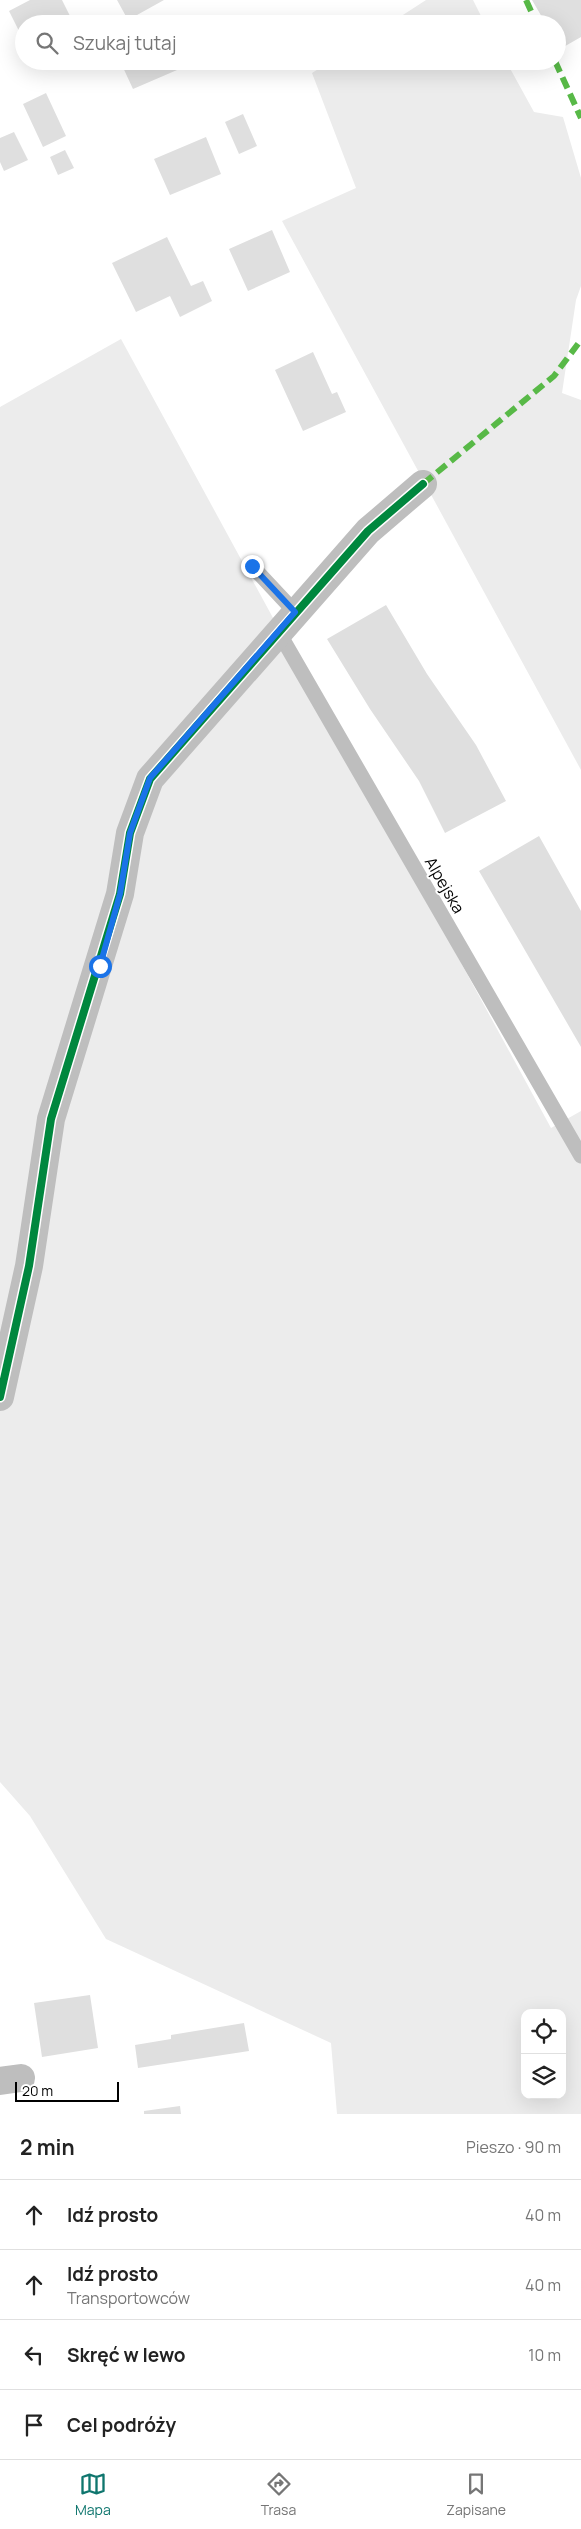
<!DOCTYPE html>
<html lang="pl">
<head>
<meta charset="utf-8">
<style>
	body { margin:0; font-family:Manrope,sans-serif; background:#f2f2f2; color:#222 }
	.controls { position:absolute; right:15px; bottom:15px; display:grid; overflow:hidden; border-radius:10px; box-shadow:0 5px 20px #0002 }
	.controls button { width:45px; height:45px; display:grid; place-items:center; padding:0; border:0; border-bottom:1px solid #e0e0e0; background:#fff; color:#222; font:25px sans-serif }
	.scale { position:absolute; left:15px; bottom:12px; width:104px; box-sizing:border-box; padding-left:5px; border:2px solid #000; border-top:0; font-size:14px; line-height:18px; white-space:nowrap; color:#000; -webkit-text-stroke:4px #fff; paint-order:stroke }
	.stop { position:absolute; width:15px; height:15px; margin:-11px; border:4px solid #1a73e8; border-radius:50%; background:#fff }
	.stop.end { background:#1a73e8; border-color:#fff; box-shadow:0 1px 5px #0008 }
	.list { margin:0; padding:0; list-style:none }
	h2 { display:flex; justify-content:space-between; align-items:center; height:65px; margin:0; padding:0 20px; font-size:21px }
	h2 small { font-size:16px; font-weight:400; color:#767676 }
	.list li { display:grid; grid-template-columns:32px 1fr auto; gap:15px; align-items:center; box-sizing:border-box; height:70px; padding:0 20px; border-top:1px solid #e0e0e0 }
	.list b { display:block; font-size:19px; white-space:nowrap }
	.list p { margin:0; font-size:16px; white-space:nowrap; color:#767676 }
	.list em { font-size:16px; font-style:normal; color:#767676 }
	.icon { flex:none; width:28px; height:28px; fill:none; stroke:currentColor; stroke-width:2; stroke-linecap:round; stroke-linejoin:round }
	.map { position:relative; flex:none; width:581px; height:2114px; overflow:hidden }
	.search { position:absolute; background:#fff; box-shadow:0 5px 20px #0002; left:15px; right:15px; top:15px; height:55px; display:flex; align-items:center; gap:12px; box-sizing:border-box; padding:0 18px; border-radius:28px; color:#767676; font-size:19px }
	.sheet { height:345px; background:#fff }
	nav { display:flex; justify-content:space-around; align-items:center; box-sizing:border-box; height:70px; border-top:1px solid #e0e0e0; background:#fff; font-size:14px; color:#767676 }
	nav a { display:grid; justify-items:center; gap:2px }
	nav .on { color:#0f766e }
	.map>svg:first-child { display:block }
</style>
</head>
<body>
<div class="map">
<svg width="581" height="2114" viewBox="0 0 581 2114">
	<rect width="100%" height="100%" fill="#fff"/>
	<path fill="#ececec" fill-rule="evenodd" d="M 426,0 L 473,0 L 485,24 L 389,24 Z
		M 331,61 L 506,61 L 534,112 L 563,117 L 581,178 L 581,286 L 576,300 L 562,393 L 581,400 L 581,770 L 282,221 L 356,188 L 312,73 Z
		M 121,339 L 551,1128 L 581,1111 L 581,2114 L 337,2114 L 331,2043 L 106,1939 L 30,1816 L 0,1782 L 0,407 ZM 525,2013 L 562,2013 L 562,2095 L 525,2095 Z"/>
	<path fill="#dfdfdf" d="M 30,0 L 62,0 L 74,24 L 24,24 L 24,41 L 9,11 Z
		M 117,0 L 164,0 L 128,20 Z
		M 532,0 L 581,0 L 581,37 L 560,49 L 557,44 L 557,24 L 546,24 Z
		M 120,61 L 181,61 L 184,67 L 133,89 Z
		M 46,93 L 66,136 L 43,147 L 23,104 Z
		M 243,114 L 257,146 L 239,154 L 225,122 Z
		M 14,132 L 28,160 L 4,171 L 0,162 L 0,138 Z
		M 206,137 L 221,174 L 170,195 L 154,159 Z
		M 65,150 L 74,168 L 58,175 L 50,157 Z
		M 272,230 L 290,272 L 248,291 L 229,249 Z
		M 167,237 L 191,286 L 203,281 L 212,301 L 180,317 L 170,296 L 136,312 L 112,263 Z
		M 313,352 L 332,394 L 337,392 L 346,412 L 303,431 L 275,370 Z
		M 386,605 L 427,674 L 476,745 L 506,801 L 445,833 L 419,781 L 370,709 L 327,639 Z
		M 539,836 L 581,911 L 581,1047 L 479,871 Z
		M 90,1995 L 98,2048 L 42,2057 L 34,2003 Z
		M 244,2023 L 249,2051 L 138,2068 L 135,2045 L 171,2039 L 171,2035 Z
		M 180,2106 L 181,2114 L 144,2114 L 144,2111 Z"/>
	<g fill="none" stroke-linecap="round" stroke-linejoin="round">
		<path stroke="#bebebe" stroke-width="15" d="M 252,566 L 295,612
			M 278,631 L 581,1156"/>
		<path stroke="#bebebe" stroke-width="28" d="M 0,1397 L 29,1266 L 51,1119 L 120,894 L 130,833 L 150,779 L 368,531 L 423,484
			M 0,2081 L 21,2078"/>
		<path stroke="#58b947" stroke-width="6" stroke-dasharray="12 6" stroke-linecap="butt" d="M 526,0 L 537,24
			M 555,61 L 581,118
			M 423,484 L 554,376 L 581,340"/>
		<g stroke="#fff" stroke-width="11">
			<path id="cycleway" d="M 0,1397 L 29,1266 L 51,1119 L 120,894 L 130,833 L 150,779 L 368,531 L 423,484"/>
		</g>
		<use href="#cycleway" stroke="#00873e" stroke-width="8"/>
	</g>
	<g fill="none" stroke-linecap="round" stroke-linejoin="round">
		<path stroke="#1a73e8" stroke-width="6" d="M 100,966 L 120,894 L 130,833 L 150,778 L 295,612 L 252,566"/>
	</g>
	<g text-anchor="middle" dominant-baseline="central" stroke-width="4" stroke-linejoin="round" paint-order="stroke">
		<g font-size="16" fill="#000" stroke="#fff">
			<text transform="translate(445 885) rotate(60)">Alpejska</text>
		</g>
	</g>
</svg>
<div class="controls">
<button><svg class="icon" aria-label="locate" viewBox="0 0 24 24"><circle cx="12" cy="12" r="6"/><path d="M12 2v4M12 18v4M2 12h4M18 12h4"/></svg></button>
<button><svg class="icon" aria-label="layers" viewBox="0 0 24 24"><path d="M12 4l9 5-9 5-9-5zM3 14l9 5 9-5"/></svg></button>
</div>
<div class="scale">20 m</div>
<div class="stop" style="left:100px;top:966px"></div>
<div class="stop end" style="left:252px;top:566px"></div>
<div class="search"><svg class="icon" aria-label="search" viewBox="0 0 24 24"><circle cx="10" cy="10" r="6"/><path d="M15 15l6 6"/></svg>Szukaj tutaj</div>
</div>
<section class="sheet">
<h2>2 min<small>Pieszo · 90 m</small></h2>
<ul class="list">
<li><svg class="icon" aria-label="ahead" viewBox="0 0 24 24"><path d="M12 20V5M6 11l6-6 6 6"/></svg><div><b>Idź prosto</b></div><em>40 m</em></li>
<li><svg class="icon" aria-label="ahead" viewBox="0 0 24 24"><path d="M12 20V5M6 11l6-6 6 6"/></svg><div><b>Idź prosto</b><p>Transportowców</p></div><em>40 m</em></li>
<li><svg class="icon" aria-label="left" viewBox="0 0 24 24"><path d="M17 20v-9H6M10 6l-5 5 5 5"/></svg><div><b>Skręć w lewo</b></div><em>10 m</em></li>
<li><svg class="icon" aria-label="arrive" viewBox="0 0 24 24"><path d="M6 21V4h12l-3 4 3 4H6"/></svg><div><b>Cel podróży</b></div></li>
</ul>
</section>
<nav>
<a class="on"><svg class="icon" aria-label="map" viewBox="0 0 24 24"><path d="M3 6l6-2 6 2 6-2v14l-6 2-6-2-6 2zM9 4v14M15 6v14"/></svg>Mapa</a>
<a><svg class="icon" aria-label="directions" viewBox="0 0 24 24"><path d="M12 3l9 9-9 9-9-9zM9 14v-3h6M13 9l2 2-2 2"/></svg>Trasa</a>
<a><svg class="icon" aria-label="saved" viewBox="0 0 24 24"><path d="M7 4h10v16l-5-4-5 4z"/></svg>Zapisane</a>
</nav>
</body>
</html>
